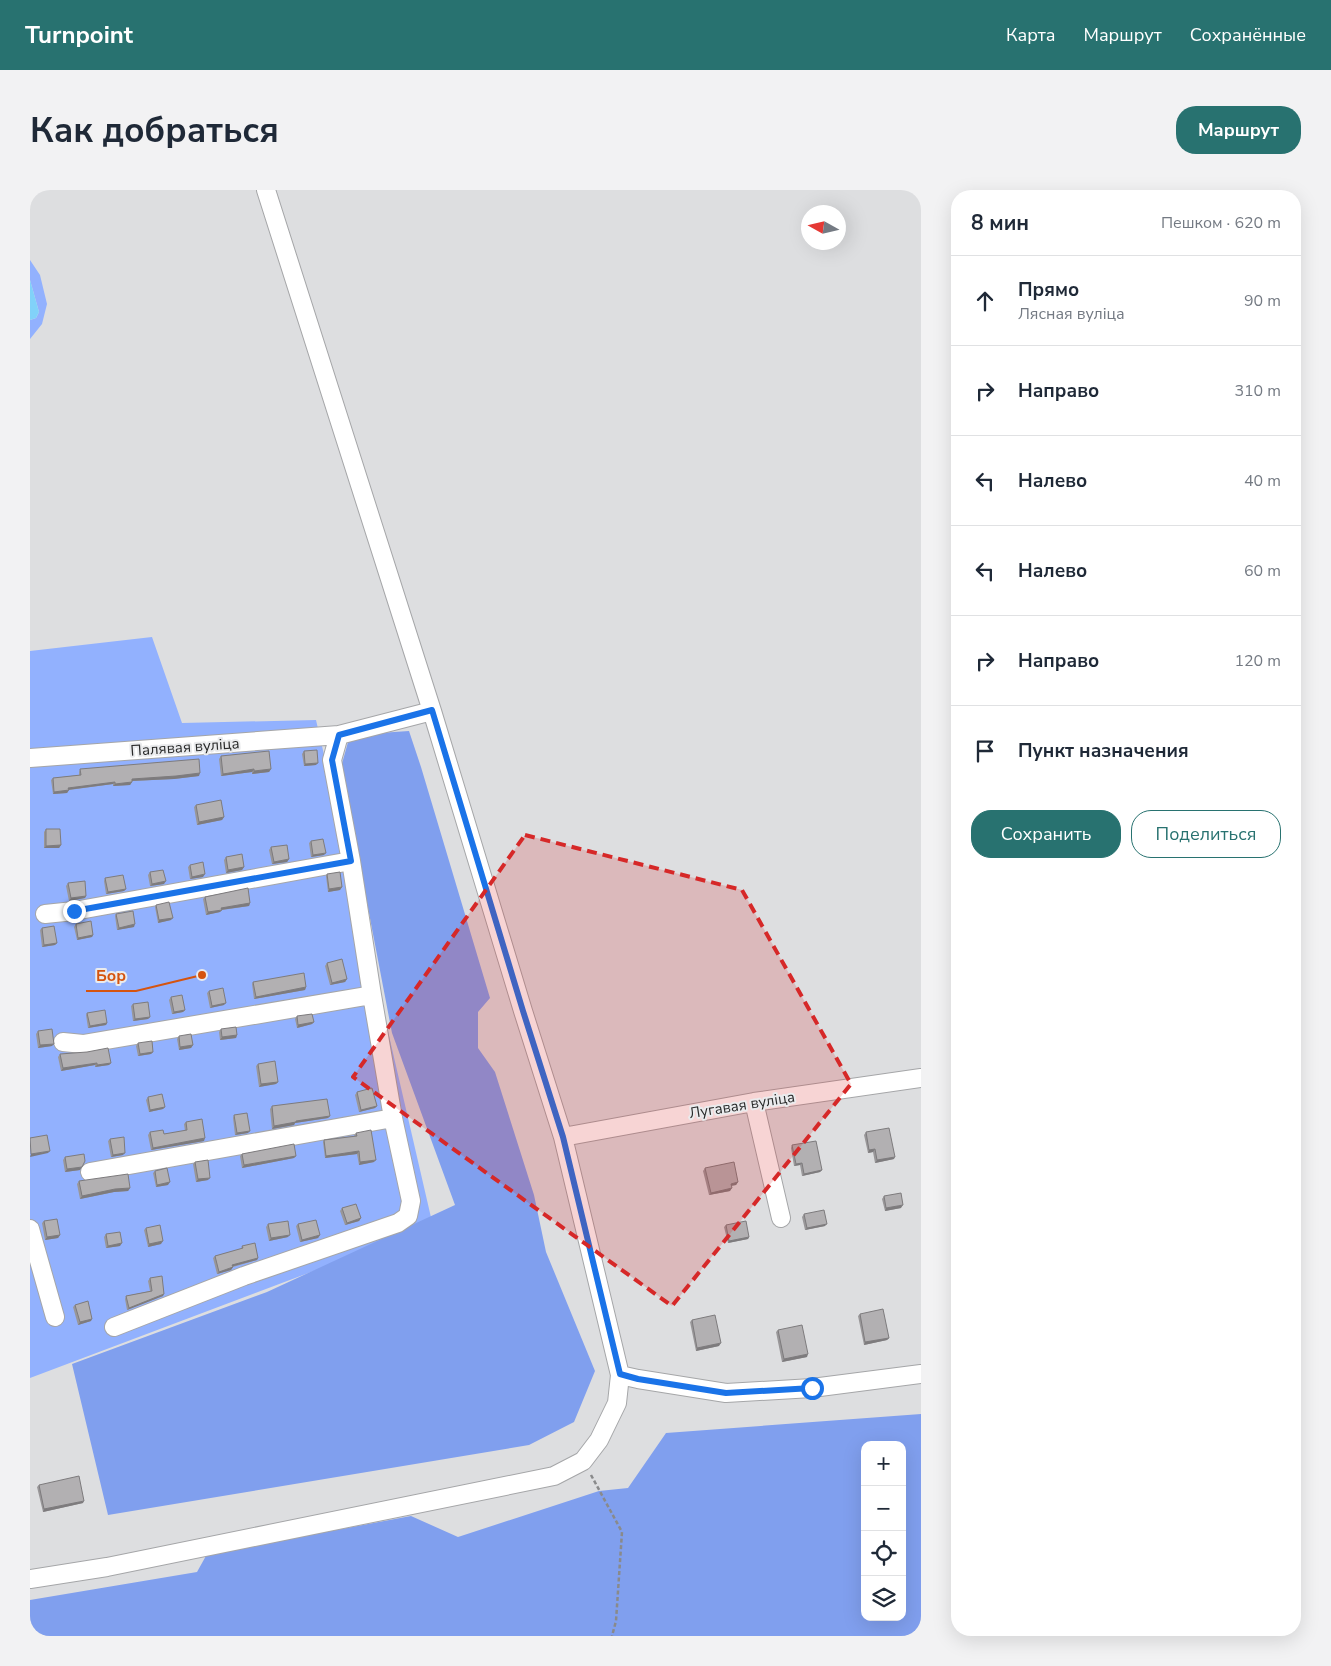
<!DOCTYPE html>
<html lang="ru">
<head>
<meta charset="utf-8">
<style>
	body { margin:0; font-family:"Nunito Sans",sans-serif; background:#f2f2f3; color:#1f2937 }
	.controls { position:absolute; right:15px; bottom:15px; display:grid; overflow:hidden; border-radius:10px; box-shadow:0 5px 20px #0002 }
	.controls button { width:45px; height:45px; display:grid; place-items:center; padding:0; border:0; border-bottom:1px solid #e0e1e3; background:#fff; color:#1f2937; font:25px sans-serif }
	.compass { position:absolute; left:771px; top:15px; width:45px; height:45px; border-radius:50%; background:#fff; box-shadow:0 5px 20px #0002; rotate:278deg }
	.stop { position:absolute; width:15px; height:15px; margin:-11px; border:4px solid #1a73e8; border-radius:50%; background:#fff }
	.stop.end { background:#1a73e8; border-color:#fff; box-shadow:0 1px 5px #0008 }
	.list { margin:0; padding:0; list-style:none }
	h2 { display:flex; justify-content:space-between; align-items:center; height:65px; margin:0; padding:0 20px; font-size:21px }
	h2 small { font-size:16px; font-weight:400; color:#747a83 }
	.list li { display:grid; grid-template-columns:32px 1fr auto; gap:15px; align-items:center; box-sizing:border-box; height:90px; padding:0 20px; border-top:1px solid #e0e1e3 }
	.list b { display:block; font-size:19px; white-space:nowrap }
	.list p { margin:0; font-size:16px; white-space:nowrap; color:#747a83 }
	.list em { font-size:16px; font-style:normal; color:#747a83 }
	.actions { display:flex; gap:10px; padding:15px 20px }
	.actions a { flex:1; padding:11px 0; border:1px solid #287270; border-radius:20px; text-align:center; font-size:18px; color:#287270 }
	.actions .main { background:#287270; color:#fff }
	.icon { flex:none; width:28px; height:28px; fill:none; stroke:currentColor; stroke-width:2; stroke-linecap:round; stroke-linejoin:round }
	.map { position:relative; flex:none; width:891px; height:1446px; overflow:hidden; border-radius:20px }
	header { display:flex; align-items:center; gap:30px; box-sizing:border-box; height:70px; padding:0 25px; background:#287270; color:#fff }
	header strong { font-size:24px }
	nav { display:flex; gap:28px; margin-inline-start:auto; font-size:18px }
	.intro { display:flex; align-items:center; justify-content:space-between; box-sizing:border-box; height:120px; padding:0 30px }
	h1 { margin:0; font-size:35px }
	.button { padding:12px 22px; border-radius:20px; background:#287270; color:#fff; font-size:18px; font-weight:700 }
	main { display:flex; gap:30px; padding:0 30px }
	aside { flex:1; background:#fff; border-radius:20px; box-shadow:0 5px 20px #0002 }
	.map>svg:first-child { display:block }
</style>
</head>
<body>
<header>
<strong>Turnpoint</strong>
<nav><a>Карта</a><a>Маршрут</a><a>Сохранённые</a></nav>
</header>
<div class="intro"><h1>Как добраться</h1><a class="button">Маршрут</a></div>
<main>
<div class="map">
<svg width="891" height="1446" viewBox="0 0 891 1446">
	<rect width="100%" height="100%" fill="#dddee0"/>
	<path fill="#92b1fe" d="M 0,70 L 10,85 L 17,114 L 12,134 L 0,149 L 0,130 L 6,128 L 9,122 L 0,90 Z
		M 122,447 L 152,533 L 286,530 L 403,1036 L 0,1188 L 0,461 Z"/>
	<path fill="#809fee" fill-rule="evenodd" d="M 379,541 L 391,577 L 460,808 L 448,822 L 448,858 L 465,882 L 504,1005 L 516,1062 L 565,1181 L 544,1232 L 499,1255 L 78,1325 L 42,1174 L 237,1102 L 425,1015 L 362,843 L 311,577 L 320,545 Z
		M 891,1224 L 891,1446 L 0,1446 L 0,1410 L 167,1382 L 177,1364 L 381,1326 L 428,1347 L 569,1301 L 598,1298 L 636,1243 ZM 835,1255 L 872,1255 L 872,1427 L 835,1427 Z"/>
	<path fill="#81d2f9" d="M 0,90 L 9,122 L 6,128 L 0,130 Z"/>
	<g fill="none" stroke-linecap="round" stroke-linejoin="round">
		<g stroke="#a5a6a8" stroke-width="20">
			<path id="minor" d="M 0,568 L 309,545
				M 15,724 L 44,721 L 321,671
				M 33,852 L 53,854 L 342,805
				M 724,912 L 751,1028
				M 533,947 L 724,912 L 891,888
				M 60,982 L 363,928
				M 0,1039 L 25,1127
				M 84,1137 L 214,1086 L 368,1033 L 378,1026 L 381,1011 L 363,928 L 342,805 L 321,671 L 302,570 L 309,545 L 402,521
				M 590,1185 L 608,1189 L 696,1203 L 782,1198 L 891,1184
				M 0,1389 L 77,1377 L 524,1286 L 553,1271 L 569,1250 L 587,1213 L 590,1185 L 533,947 L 493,821 L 402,521 L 236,0"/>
		</g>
		<path stroke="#898a8b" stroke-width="2.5" stroke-dasharray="4 2.5" stroke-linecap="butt" d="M 561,1285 L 592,1342 L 586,1431 L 582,1446"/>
		<use href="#minor" stroke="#fff" stroke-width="18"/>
	</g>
	<path fill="#999799" d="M 274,561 L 286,575 L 274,576 L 272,564 Z
		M 191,566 L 241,579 L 239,582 L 222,584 L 222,582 L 191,586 L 189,569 Z
		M 50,579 L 169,586 L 144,589 L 102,591 L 102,592 L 100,595 L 83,596 L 83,594 L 39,600 L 37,603 L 23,604 L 21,590 L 23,588 L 49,585 L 49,582 Z
		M 166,615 L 194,627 L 192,630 L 167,635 L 164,617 Z
		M 16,639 L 31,655 L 29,658 L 14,658 L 14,642 Z
		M 281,651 L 294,665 L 281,667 L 279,653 Z
		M 241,657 L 259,669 L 257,672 L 242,674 L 239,660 Z
		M 196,667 L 214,677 L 212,680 L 196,683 L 194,670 Z
		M 160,675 L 173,687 L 160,689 L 158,677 Z
		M 120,682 L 134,694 L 120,696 L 118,685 Z
		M 297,684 L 312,697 L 310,700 L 298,702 L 296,686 Z
		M 75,688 L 96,699 L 94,701 L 76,704 L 74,691 Z
		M 38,693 L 56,706 L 55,708 L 39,711 L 36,696 Z
		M 175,707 L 220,713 L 219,716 L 192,720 L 190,722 L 176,725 L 173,709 Z
		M 126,715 L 141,730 L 128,733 L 125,717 Z
		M 86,724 L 104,737 L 87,740 L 85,726 Z
		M 46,734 L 63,745 L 62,747 L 47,750 L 44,737 Z
		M 12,738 L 27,753 L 25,755 L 12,757 L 10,740 Z
		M 297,773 L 317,789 L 315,792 L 300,795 L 295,776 Z
		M 223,792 L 276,797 L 275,800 L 224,809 L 222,794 Z
		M 179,801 L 194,815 L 180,818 L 177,803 Z
		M 141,807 L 155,820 L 153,822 L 142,824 L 139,810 Z
		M 103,814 L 120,827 L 118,829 L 103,831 L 101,816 Z
		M 57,823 L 77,833 L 76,835 L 58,838 L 56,825 Z
		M 267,826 L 284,832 L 282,834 L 267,838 L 265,829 Z
		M 191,839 L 207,845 L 206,848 L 190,850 L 189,842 Z
		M 8,841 L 22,856 L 8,858 L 6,844 Z
		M 149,846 L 163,855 L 161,858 L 149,860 L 147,849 Z
		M 108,853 L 123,862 L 121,864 L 108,866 L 106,856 Z
		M 30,864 L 81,873 L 79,875 L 65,877 L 65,875 L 31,881 L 28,867 Z
		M 228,874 L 248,892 L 246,894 L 229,897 L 226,876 Z
		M 327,902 L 347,916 L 345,918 L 329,922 L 325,905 Z
		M 118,907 L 135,917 L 133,919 L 119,922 L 116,910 Z
		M 242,916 L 300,926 L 298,928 L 265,933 L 264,935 L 242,939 L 240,919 Z
		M 204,925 L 218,943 L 205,945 L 203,928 Z
		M 156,932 L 174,951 L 121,960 L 118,945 L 120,942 L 134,944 L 155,941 L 154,934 Z
		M 836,942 L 864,969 L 845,973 L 843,962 L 838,963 L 834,945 Z
		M 326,943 L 344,972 L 329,975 L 327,964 L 295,968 L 293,952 L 294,950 L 324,946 Z
		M 80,949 L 93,965 L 81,967 L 78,951 Z
		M 762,955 L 792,980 L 790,982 L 772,986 L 770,975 L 764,976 L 761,958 Z
		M 212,964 L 266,966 L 264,968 L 212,978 L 210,966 Z
		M 35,967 L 50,980 L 35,982 L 33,970 Z
		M 165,972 L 178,990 L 166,992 L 163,974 Z
		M 675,978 L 708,992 L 706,995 L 701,996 L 700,1001 L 679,1005 L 673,981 Z
		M 125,981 L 138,995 L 126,997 L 123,983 Z
		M 49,991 L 100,998 L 98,1001 L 84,1002 L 50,1009 L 47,994 Z
		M 854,1006 L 871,1018 L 855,1021 L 852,1009 Z
		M 312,1018 L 331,1028 L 329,1031 L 315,1035 L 310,1021 Z
		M 774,1024 L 795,1036 L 775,1040 L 772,1027 Z
		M 14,1031 L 30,1045 L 28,1048 L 15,1050 L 12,1033 Z
		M 238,1034 L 258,1047 L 239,1051 L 236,1037 Z
		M 268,1034 L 290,1045 L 288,1048 L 270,1052 L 266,1036 Z
		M 696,1035 L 719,1047 L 718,1049 L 698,1053 L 694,1037 Z
		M 116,1038 L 131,1054 L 118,1057 L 114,1040 Z
		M 76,1044 L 90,1056 L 76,1058 L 74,1047 Z
		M 212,1056 L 228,1068 L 227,1070 L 203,1077 L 201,1080 L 187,1084 L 183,1068 L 185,1066 L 211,1059 Z
		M 120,1088 L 133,1106 L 97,1120 L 95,1109 L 96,1106 L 120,1101 L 118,1091 Z
		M 45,1115 L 61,1131 L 48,1135 L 43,1117 Z
		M 830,1124 L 859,1148 L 857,1150 L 834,1155 L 828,1126 Z
		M 662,1130 L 689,1156 L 666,1161 L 660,1132 Z
		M 748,1140 L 777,1167 L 752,1172 L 746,1142 Z
		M 9,1295 L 53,1313 L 13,1322 L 7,1297 Z"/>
	<path fill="#7d7b7d" d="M 288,573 L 286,575 L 274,576 L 275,574 Z
		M 224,579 L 222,582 L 191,586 L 193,584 Z
		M 241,579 L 239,582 L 222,584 L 224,581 Z
		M 170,583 L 169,586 L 144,589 L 100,591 L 102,589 Z
		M 85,592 L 83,594 L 37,600 L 38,598 Z
		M 102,592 L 100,595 L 83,596 L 85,594 Z
		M 39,600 L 37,603 L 23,604 L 24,602 Z
		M 194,627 L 192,630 L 167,635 L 169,632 Z
		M 31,655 L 29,658 L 14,658 L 16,656 Z
		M 296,663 L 294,665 L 281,667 L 283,665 Z
		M 259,669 L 257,672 L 242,674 L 244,672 Z
		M 214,677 L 212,680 L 196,683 L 198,680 Z
		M 175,684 L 173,687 L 160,689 L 162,687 Z
		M 136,691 L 134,694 L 120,696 L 122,694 Z
		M 312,697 L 310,700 L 298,702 L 299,699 Z
		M 96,699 L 94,701 L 76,704 L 78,702 Z
		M 56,706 L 55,708 L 39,711 L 41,708 Z
		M 220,713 L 219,716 L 190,720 L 191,718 Z
		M 192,720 L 190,722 L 176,725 L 178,722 Z
		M 143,728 L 141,730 L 128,733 L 129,730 Z
		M 105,734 L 104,737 L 87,740 L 89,738 Z
		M 63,745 L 62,747 L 47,750 L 48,748 Z
		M 27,753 L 25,755 L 12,757 L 14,755 Z
		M 317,789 L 315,792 L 300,795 L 302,793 Z
		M 276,797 L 275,800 L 224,809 L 226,807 Z
		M 196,813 L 194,815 L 180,818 L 182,816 Z
		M 155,820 L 153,822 L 142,824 L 144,822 Z
		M 120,827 L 118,829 L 103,831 L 105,829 Z
		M 284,832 L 282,834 L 267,838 L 268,835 Z
		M 77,833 L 76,835 L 58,838 L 60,836 Z
		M 207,845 L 206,848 L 190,850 L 192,847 Z
		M 24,854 L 22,856 L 8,858 L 10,855 Z
		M 163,855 L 161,858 L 149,860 L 150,857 Z
		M 123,862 L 121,864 L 108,866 L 110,864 Z
		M 67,873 L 65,875 L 31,881 L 33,878 Z
		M 81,873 L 79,875 L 65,877 L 67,875 Z
		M 248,892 L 246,894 L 229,897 L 231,894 Z
		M 347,916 L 345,918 L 329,922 L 331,920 Z
		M 135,917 L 133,919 L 119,922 L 120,920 Z
		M 300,926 L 298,928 L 265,933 L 264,935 L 242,939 L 244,936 L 266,931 Z
		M 220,941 L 218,943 L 205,945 L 207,943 Z
		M 175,948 L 174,951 L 121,960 L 123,958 Z
		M 845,959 L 843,962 L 838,963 L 839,960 Z
		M 20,961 L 18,963 L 0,967 L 1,964 Z
		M 329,961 L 327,964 L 295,968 L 296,966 Z
		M 95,963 L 93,965 L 81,967 L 83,965 Z
		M 266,966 L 264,968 L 212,978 L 214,975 Z
		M 865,967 L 864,969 L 845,973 L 847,970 Z
		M 346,970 L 344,972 L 329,975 L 330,972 Z
		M 772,973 L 770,975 L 764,976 L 766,974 Z
		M 52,977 L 50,980 L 35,982 L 37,979 Z
		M 792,980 L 790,982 L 772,986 L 774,984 Z
		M 180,988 L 178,990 L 166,992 L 168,989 Z
		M 140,992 L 138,995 L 126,997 L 127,995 Z
		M 708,992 L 706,995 L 699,996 L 701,994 Z
		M 100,998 L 98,1001 L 84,1002 L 50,1009 L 52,1006 L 85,999 Z
		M 702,998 L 700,1001 L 679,1005 L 681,1003 Z
		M 873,1015 L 871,1018 L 855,1021 L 856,1018 Z
		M 331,1028 L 329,1031 L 315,1035 L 317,1033 Z
		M 797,1034 L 795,1036 L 775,1040 L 777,1038 Z
		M 30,1045 L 28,1048 L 15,1050 L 17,1047 Z
		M 260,1045 L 258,1047 L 239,1051 L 241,1048 Z
		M 290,1045 L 288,1048 L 270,1052 L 272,1050 Z
		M 719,1047 L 718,1049 L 698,1053 L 699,1051 Z
		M 133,1051 L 131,1054 L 118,1057 L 119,1054 Z
		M 92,1053 L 90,1056 L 76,1058 L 78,1056 Z
		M 228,1068 L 227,1070 L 200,1077 L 202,1075 Z
		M 203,1077 L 201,1080 L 187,1084 L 189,1082 Z
		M 134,1104 L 133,1106 L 97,1120 L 99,1118 Z
		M 62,1129 L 61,1131 L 48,1135 L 50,1132 Z
		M 859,1148 L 857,1150 L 834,1155 L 835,1152 Z
		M 691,1153 L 689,1156 L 666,1161 L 667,1158 Z
		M 778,1164 L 777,1167 L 752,1172 L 754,1169 Z
		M 54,1311 L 53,1313 L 13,1322 L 14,1319 Z"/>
	<path fill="#b2b0b2" stroke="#7d7b7d" d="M 287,560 L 288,573 L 275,574 L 274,561 Z
		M 239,561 L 241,579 L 224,581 L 224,579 L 193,584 L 191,566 Z
		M 169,569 L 170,583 L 146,586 L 102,589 L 102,592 L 85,594 L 85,592 L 38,598 L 39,600 L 24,602 L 23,588 L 51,585 L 50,579 Z
		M 191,610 L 194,627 L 169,632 L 166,615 Z
		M 16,639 L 30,639 L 31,655 L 16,656 Z
		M 293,649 L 296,663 L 283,665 L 281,651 Z
		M 257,655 L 259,669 L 244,672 L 241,657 Z
		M 212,664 L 214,677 L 198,680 L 196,667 Z
		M 173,672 L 175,684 L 162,687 L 160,675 Z
		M 133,680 L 136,691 L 122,694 L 120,682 Z
		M 310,682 L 312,697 L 299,699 L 297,684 Z
		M 93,685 L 96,699 L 78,702 L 75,688 Z
		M 55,691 L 56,706 L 41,708 L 38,693 Z
		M 218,698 L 220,713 L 191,718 L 192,720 L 178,722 L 175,707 Z
		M 139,712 L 143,728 L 129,730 L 126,715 Z
		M 103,721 L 105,734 L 89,738 L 86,724 Z
		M 61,731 L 63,745 L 48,748 L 46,734 Z
		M 24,736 L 27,753 L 14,755 L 12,738 Z
		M 312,769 L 317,789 L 302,793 L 297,773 Z
		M 274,783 L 276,797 L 226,807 L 223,792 Z
		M 193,798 L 196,813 L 182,816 L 179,801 Z
		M 152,805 L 155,820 L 144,822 L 141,807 Z
		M 118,812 L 120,827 L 105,829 L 103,814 Z
		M 75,820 L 77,833 L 60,836 L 57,823 Z
		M 282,824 L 284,832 L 268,835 L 267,826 Z
		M 206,837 L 207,845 L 192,847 L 191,839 Z
		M 22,839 L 24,854 L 10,855 L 8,841 Z
		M 161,844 L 163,855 L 150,857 L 149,846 Z
		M 122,851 L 123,862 L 110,864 L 108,853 Z
		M 78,858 L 81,873 L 67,875 L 67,873 L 33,878 L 30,864 L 57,862 Z
		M 245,871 L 248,892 L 231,894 L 228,874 Z
		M 342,898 L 347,916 L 331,920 L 327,902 Z
		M 132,904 L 135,917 L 120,920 L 118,907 Z
		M 297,909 L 300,926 L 266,931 L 266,932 L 244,936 L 242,916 Z
		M 217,923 L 220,941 L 207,943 L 204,925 Z
		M 172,929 L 175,948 L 123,958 L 120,942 L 133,940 L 134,944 L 157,940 L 156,932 Z
		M 859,938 L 865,967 L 847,970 L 845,959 L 839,960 L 836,942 Z
		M 341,940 L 346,970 L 330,972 L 329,961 L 296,966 L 294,950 L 327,946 L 326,943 Z
		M 17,945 L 20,961 L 1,964 L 0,948 Z
		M 94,947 L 95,963 L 83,965 L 80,949 Z
		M 786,951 L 792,980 L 774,984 L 772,973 L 766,974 L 762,955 Z
		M 264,954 L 266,966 L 214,975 L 212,964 Z
		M 54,964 L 55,971 L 52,977 L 37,979 L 35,967 Z
		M 178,970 L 180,988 L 168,989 L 165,972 Z
		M 704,972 L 708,992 L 701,994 L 702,998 L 681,1003 L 675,978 Z
		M 137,978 L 140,992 L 127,995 L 125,981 Z
		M 98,984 L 100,998 L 85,999 L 52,1006 L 49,991 Z
		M 871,1003 L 873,1015 L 856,1018 L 854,1006 Z
		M 326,1014 L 331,1028 L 317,1033 L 312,1018 Z
		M 794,1020 L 797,1034 L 777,1038 L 774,1024 Z
		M 27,1029 L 30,1045 L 17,1047 L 14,1031 Z
		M 286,1030 L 290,1045 L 272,1050 L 268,1034 Z
		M 258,1031 L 260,1045 L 241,1048 L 238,1034 Z
		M 716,1031 L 719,1047 L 699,1051 L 696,1035 Z
		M 130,1035 L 133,1051 L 119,1054 L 116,1038 Z
		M 90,1042 L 92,1053 L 78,1056 L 76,1044 Z
		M 225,1053 L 228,1068 L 202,1075 L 203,1077 L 189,1082 L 185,1066 L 213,1058 L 212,1056 Z
		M 132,1086 L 134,1104 L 99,1118 L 96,1106 L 122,1101 L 120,1088 Z
		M 58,1111 L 62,1129 L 50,1132 L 45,1115 Z
		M 853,1119 L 859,1148 L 835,1152 L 830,1124 Z
		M 685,1125 L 691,1153 L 667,1158 L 662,1130 Z
		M 772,1135 L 778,1164 L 754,1169 L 748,1140 Z
		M 49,1286 L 54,1311 L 14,1319 L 9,1295 Z"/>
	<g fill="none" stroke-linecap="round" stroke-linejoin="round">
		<path stroke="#1a73e8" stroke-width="6" d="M 44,721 L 321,671 L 302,570 L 309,545 L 402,520 L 493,821 L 533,947 L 590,1184 L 608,1189 L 696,1203 L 782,1198"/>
	</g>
	<path fill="#d62828" fill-opacity="0.2" stroke="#d62828" stroke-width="4" stroke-dasharray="10 6" stroke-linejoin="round" d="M 495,645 L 712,700 L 821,894 L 642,1116 L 323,887 Z"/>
	<g text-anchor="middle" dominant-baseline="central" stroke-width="4" stroke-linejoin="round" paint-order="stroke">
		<g font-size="15" fill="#292a2a" stroke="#eaebed">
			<text transform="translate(155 557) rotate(-4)">Палявая вуліца</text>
			<text transform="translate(712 915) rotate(-9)">Лугавая вуліца</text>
		</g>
	</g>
	<path fill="none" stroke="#d5540f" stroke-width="2" d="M172 785L106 801H56"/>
	<circle fill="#d5540f" stroke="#eaebed" stroke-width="2" cx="172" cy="785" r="5"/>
	<g font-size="16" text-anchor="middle" font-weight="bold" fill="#d5540f" stroke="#eaebed" stroke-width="4" stroke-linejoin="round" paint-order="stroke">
		<text x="81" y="791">Бор</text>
	</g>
</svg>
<div class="controls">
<button>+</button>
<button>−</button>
<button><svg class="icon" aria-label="locate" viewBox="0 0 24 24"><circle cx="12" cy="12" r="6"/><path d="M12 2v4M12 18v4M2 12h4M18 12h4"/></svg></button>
<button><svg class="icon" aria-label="layers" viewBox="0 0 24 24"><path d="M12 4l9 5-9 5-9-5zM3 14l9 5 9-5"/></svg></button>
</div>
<svg class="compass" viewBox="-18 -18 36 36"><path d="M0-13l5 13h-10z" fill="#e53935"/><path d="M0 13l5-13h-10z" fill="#747a83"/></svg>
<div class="stop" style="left:782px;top:1198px"></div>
<div class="stop end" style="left:44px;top:721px"></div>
</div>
<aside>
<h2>8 мин<small>Пешком · 620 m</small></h2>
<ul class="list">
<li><svg class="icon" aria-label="ahead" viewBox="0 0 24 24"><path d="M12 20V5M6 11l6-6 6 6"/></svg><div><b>Прямо</b><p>Лясная вуліца</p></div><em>90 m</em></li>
<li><svg class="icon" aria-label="right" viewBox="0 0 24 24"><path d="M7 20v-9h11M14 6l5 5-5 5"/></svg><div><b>Направо</b></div><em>310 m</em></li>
<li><svg class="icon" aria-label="left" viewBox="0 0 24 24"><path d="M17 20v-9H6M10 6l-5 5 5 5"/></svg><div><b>Налево</b></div><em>40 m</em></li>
<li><svg class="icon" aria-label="left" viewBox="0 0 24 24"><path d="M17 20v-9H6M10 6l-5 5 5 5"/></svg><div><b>Налево</b></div><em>60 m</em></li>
<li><svg class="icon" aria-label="right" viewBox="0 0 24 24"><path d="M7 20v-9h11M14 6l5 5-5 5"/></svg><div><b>Направо</b></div><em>120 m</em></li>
<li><svg class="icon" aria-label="arrive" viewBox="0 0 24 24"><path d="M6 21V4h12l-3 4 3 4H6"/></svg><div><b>Пункт назначения</b></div></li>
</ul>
<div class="actions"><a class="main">Сохранить</a><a>Поделиться</a></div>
</aside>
</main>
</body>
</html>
